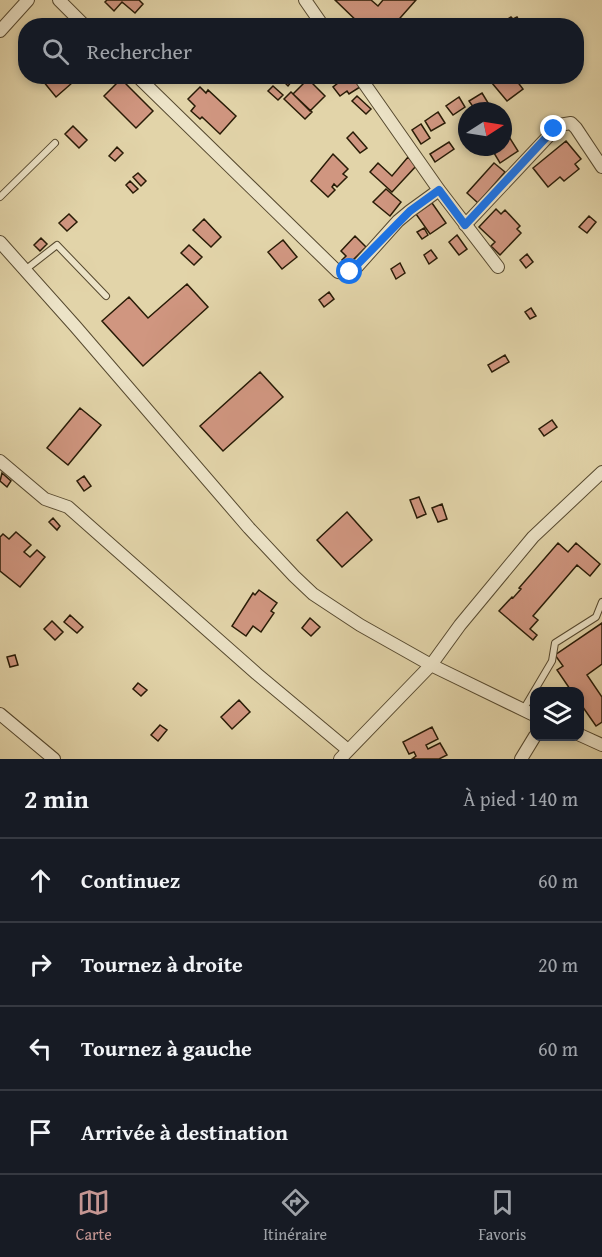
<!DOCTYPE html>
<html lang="fr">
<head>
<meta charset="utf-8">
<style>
	body { margin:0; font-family:"Gentium Book Plus",serif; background:#242831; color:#f1f3f6 }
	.controls { position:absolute; right:18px; bottom:18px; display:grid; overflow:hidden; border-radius:12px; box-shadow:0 3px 9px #0003 }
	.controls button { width:54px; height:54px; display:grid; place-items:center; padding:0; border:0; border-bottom:2px solid #363941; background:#171b24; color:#f1f3f6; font:30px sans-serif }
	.compass { position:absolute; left:458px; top:102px; width:54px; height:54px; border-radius:50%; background:#171b24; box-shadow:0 3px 9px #0003; rotate:78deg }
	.stop { position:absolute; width:18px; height:18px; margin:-14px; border:4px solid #1a73e8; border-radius:50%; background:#fff }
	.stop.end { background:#1a73e8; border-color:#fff; box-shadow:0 2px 6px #0008 }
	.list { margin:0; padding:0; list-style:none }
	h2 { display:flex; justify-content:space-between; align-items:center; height:78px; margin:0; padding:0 24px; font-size:26px }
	h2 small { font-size:20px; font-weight:400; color:#9ea1a6 }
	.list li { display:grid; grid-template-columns:39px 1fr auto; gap:18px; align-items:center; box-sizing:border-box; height:84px; padding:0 24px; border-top:2px solid #363941 }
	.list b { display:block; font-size:22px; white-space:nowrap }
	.list em { font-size:20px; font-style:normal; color:#9ea1a6 }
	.icon { flex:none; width:33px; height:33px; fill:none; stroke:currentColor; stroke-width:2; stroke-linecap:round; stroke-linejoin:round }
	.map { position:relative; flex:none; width:602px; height:759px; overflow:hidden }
	.search { position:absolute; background:#171b24; box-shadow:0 3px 9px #0003; left:18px; right:18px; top:18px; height:66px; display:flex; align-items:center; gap:15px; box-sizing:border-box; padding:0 21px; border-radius:24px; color:#9ea1a6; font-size:22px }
	.sheet { height:414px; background:#171b24 }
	nav { display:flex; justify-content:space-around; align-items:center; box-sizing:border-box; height:84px; border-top:2px solid #363941; background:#171b24; font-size:16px; color:#9ea1a6 }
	nav a { display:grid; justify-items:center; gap:3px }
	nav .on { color:#c59692 }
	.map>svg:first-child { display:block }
</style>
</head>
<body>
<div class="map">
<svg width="602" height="759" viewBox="0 0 602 759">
	<rect width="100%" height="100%" fill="#e2d4a9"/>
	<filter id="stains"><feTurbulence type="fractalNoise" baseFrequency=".00333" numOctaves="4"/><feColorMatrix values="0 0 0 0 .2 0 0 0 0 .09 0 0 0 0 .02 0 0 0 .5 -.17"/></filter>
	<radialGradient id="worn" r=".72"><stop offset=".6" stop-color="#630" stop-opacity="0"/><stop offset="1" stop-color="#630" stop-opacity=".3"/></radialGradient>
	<path fill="#d09680" stroke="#281b06" stroke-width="1.5" d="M 107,0 L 139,0 L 143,4 L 135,13 L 122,2 L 114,11 L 105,2 Z
		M 335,0 L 371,0 L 378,6 L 383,0 L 416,0 L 393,26 L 362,26 Z
		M 511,17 L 513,19 L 517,17 L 522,26 L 496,26 Z
		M 48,76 L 67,76 L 72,83 L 56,97 L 43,81 Z
		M 278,76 L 296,76 L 288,86 Z
		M 347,76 L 352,76 L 360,87 L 349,94 L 347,91 L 340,96 L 333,87 Z
		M 500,76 L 513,76 L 523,89 L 507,101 L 492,83 Z
		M 121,79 L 153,111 L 136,128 L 104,96 Z
		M 308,79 L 325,96 L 310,111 L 293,94 Z
		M 273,86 L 283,95 L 278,100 L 268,91 Z
		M 200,87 L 206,93 L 208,90 L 236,116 L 220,134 L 202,117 L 200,119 L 191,111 L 195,106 L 188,99 Z
		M 291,92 L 312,112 L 305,119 L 284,99 Z
		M 482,93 L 493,111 L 476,111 L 469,101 Z
		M 357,96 L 371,109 L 366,114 L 352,101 Z
		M 459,97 L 465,107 L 453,115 L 446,106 Z
		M 438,112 L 445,123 L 431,131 L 425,121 Z
		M 421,124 L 430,138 L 421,144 L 412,130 Z
		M 73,126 L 87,140 L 79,148 L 65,134 Z
		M 353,132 L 367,148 L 360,153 L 347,138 Z
		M 506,132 L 518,151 L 500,163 L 494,153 L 500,149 L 498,147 L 503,147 L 503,133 Z
		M 566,141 L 581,159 L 575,164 L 579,169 L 564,181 L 560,177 L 548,187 L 533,168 Z
		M 449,142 L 454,149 L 435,162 L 430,154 Z
		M 117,147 L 123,153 L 115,161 L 109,156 Z
		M 333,154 L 348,169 L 343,174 L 347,177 L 337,187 L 334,184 L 332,187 L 335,190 L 328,197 L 311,181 Z
		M 408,157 L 417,165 L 392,192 L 370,172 L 378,163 L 392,176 Z
		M 494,163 L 505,172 L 478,203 L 467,193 Z
		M 138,173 L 146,181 L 141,186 L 133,177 Z
		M 130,181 L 138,189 L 133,193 L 126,185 Z
		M 386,189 L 401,202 L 390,216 L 373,202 Z
		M 432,203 L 446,223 L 430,234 L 416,214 Z
		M 496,209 L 501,214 L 505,210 L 520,226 L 517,229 L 521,233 L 500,255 L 491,246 L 495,242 L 479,227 Z
		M 69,214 L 77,222 L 67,231 L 59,223 Z
		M 589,216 L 596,222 L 587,233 L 579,227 Z
		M 204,219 L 221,237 L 211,247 L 193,230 Z
		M 424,228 L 428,235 L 422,239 L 417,232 Z
		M 457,235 L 467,249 L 459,255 L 449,242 Z
		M 355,236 L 366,247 L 348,265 L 342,260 L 346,256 L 341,251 Z
		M 41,238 L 47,244 L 40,251 L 34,245 Z
		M 283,240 L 297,257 L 282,269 L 268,252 Z
		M 189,245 L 202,257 L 194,265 L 181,253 Z
		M 431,250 L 437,258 L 429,264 L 424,255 Z
		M 527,254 L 533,262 L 526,268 L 520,260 Z
		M 400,263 L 405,273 L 396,279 L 391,269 Z
		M 187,284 L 208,307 L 143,366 L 102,321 L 129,297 L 148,318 Z
		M 329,292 L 334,299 L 324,307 L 319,300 Z
		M 531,308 L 536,316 L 530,319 L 525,312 Z
		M 505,355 L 509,362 L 492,372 L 488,365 Z
		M 260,372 L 283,397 L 223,451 L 200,426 Z
		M 80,408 L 101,425 L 68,465 L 47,448 Z
		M 552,420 L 557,427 L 544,436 L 539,429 Z
		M 2,473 L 11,481 L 7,487 L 0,481 Z
		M 84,476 L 91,486 L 84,491 L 77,481 Z
		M 419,497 L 426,514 L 417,518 L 410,500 Z
		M 442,504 L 447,519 L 438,522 L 432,508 Z
		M 347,512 L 372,540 L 342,567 L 317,540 Z
		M 53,518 L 60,526 L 57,530 L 49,522 Z
		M 16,532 L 31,545 L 24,552 L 30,557 L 37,550 L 45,557 L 20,587 L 0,571 L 0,537 L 3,534 L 9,539 Z
		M 558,543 L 568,552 L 576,543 L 600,564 L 590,576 L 577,565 L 533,616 L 538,620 L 530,629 L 537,635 L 533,640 L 499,611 L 512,597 L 513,598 L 521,589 L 519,588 Z
		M 259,590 L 277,603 L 271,611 L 274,613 L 261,632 L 253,626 L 246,636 L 232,626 L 253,593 L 255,595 Z
		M 70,615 L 83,627 L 77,633 L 64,622 Z
		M 310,618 L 320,627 L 311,636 L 302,628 Z
		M 52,621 L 63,632 L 55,640 L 44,629 Z
		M 602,623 L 602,664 L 587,675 L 602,697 L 602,722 L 596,726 L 580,703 L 580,692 L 572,692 L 557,670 L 563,666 L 555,655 Z
		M 15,655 L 18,665 L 10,667 L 7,657 Z
		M 138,683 L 147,690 L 141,696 L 133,689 Z
		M 239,700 L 250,712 L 232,729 L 221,717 Z
		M 160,725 L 167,730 L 158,741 L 151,735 Z
		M 432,727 L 438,739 L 426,745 L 428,749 L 440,743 L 447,755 L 439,759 L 412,759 L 416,756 L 414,752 L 409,754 L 403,742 Z"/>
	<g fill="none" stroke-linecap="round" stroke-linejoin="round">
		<g stroke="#56492f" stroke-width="8">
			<path id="service" d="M 0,197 L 55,143
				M 25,270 L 57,245 L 106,296
				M 523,710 L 552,661 L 555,643 L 596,617 L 602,602"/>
		</g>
		<g stroke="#56492f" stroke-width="14">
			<path id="minor" d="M 59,0 L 85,26
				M 305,0 L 323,26
				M 0,31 L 28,0
				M 137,76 L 338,272 L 346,273 L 354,270 L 398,221 L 410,211 L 439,190
				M 359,76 L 439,190 L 498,267
				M 465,225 L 559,125 L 571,123 L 576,128 L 602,167
				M 0,242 L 75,326 L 249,528 L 294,576 L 313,594 L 360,625 L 431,665 L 534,715
				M 0,461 L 45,499 L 68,507 L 257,674 L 348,750
				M 0,714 L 54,759
				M 580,735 L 602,745
				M 340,759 L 431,665 L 460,625 L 533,537 L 602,472
				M 521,759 L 535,736"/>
		</g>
		<use href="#service" stroke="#ece3c7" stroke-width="6"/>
		<use href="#minor" stroke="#ece3c7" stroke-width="12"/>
	</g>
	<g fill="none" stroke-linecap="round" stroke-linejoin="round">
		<path stroke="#1a73e8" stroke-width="8" d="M 350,272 L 410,211 L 439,190 L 465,225 L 554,129"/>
	</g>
	<rect width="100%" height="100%" filter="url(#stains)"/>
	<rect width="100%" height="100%" fill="url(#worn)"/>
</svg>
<div class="controls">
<button><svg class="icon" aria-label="layers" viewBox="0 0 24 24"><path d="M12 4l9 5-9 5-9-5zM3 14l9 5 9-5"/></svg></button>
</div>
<svg class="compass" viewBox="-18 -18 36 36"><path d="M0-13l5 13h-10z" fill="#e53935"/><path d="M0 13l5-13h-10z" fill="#9ea1a6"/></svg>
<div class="stop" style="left:350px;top:272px"></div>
<div class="stop end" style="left:554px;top:129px"></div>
<div class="search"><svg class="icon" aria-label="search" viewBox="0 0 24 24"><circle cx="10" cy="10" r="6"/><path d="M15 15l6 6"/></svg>Rechercher</div>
</div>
<section class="sheet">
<h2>2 min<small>À pied · 140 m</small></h2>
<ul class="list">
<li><svg class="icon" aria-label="ahead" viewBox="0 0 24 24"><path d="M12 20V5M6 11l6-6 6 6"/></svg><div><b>Continuez</b></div><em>60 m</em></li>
<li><svg class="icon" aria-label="right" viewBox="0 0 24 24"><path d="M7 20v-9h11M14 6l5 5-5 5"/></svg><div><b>Tournez à droite</b></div><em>20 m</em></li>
<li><svg class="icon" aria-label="left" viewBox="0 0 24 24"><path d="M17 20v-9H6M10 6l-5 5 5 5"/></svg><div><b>Tournez à gauche</b></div><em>60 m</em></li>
<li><svg class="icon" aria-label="arrive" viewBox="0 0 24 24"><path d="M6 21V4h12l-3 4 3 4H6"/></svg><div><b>Arrivée à destination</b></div></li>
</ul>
</section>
<nav>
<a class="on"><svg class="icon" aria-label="map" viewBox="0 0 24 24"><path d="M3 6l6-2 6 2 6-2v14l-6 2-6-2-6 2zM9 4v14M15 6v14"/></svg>Carte</a>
<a><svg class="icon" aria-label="directions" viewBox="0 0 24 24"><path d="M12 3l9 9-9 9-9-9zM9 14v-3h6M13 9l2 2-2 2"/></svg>Itinéraire</a>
<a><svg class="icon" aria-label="saved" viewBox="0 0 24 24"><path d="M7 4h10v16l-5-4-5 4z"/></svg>Favoris</a>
</nav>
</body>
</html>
